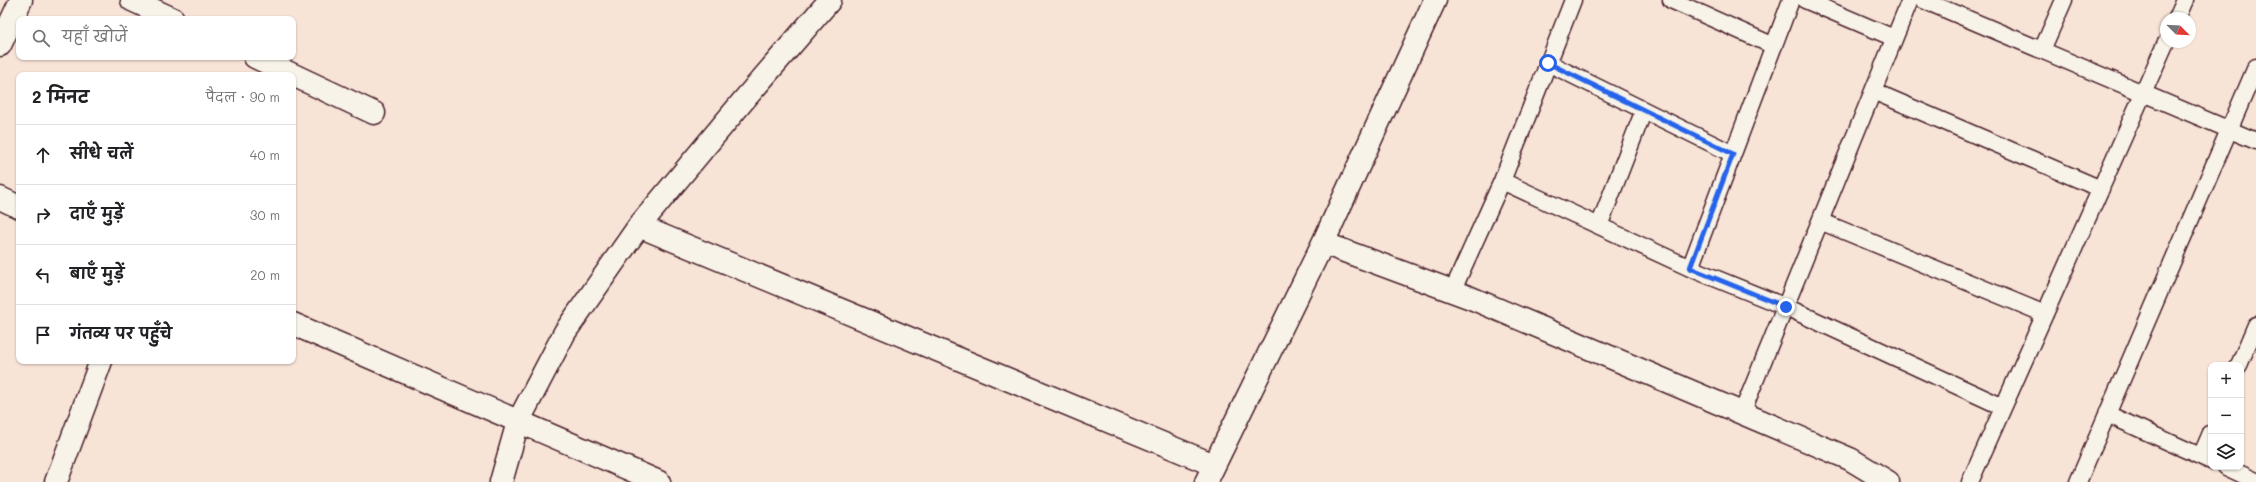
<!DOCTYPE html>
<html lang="hi">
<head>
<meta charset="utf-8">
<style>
	body { margin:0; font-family:Mali,"Playpen Sans Deva",sans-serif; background:#f6f6f6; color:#202124 }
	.controls { position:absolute; right:12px; bottom:12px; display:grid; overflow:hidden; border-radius:8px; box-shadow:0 1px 3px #0004 }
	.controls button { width:36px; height:36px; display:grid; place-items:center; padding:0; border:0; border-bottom:1px solid #e0e0e0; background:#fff; color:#202124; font:20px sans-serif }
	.compass { position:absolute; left:2160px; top:12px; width:36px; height:36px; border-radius:50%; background:#fff; box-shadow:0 1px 3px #0004; rotate:114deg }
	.stop { position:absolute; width:12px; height:12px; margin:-9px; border:3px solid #2563eb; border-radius:50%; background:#fff }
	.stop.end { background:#2563eb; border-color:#fff; box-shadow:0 1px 4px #0008 }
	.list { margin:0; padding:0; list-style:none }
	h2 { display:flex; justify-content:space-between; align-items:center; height:52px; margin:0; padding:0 16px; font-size:17px }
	h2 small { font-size:13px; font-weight:400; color:#757577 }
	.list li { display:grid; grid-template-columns:26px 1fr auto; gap:12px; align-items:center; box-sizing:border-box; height:60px; padding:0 16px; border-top:1px solid #e0e0e0 }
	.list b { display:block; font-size:15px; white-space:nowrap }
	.list em { font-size:13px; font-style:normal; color:#757577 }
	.icon { flex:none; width:22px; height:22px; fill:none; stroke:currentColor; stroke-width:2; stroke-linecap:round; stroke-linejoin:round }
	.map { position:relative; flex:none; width:2256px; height:482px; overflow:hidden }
	.search { position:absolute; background:#fff; box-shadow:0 1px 3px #0004; left:16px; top:16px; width:280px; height:44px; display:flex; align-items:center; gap:10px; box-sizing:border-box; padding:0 14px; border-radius:8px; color:#757577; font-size:15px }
	.panel { position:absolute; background:#fff; box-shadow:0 1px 3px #0004; left:16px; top:72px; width:280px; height:292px; border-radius:8px }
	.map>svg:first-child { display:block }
</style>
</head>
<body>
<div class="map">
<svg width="2256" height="482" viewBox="0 0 2256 482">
	<rect width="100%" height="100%" fill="#f7e4d6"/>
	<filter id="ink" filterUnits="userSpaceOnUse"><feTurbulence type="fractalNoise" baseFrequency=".025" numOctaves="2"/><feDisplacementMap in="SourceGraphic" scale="8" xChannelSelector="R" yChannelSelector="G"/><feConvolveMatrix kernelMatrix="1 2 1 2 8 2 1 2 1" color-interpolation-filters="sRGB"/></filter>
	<g filter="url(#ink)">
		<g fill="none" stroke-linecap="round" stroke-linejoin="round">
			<g stroke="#4a1f2b" stroke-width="19">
				<path id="service" d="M 1671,0 L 1774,46
					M 1805,0 L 1894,38
					M 1923,0 L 2256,141
					M 2177,18 L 2185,0
					M 2042,50 L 2064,0
					M 1548,63 L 1733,154
					M 1873,91 L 2101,189
					M 1502,181 L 1690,268 L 1786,307 L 2003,407
					M 1820,221 L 2045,314
					M 1599,226 L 1644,110
					M 1690,268 L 1791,0
					M 1452,292 L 1502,181 L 1573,0
					M 2239,365 L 2256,325
					M 1742,413 L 1910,0
					M 2107,414 L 2211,461
					M 2201,456 L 2211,433
					M 2226,467 L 2256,481
					M 1970,482 L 2166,42
					M 2078,482 L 2256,67"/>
			</g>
			<g stroke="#4a1f2b" stroke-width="25">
				<path id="minor" d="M 132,0 L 173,19
					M 0,45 L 21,0
					M 255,57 L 374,113
					M 0,198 L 19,207
					M 639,226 L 1214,465
					M 1323,243 L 1471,298 L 1850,459 L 1888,482
					M 293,324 L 659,482
					M 56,482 L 101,361
					M 501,482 L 518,422 L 565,332 L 639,226 L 743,101 L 830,0
					M 1206,482 L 1323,243 L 1435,0"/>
			</g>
			<use href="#service" stroke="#f7f3e8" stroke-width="16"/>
			<use href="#minor" stroke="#f7f3e8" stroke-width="22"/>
		</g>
	</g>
	<g fill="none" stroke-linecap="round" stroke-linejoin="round" filter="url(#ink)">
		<path stroke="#2563eb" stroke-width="5" d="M 1548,63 L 1733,154 L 1690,268 L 1786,307"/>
	</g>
</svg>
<div class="controls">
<button>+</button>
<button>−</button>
<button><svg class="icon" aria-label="layers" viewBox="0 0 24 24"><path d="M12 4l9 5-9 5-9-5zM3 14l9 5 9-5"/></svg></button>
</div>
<svg class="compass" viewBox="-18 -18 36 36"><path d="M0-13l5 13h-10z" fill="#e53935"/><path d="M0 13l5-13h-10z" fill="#757577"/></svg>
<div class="stop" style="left:1548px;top:63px"></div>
<div class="stop end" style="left:1786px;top:307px"></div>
<div class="search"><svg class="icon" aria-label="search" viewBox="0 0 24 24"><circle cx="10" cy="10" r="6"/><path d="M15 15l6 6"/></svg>यहाँ खोजें</div>
<section class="panel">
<h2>2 मिनट<small>पैदल · 90 m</small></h2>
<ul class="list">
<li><svg class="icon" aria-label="ahead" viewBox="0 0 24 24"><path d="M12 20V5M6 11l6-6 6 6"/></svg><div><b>सीधे चलें</b></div><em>40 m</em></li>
<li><svg class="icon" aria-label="right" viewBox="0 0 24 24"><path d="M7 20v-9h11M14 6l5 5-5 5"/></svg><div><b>दाएँ मुड़ें</b></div><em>30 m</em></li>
<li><svg class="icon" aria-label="left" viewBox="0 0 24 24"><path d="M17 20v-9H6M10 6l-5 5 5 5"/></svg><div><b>बाएँ मुड़ें</b></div><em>20 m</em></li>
<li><svg class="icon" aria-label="arrive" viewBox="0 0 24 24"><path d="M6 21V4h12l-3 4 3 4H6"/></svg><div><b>गंतव्य पर पहुँचे</b></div></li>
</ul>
</section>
</div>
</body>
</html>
